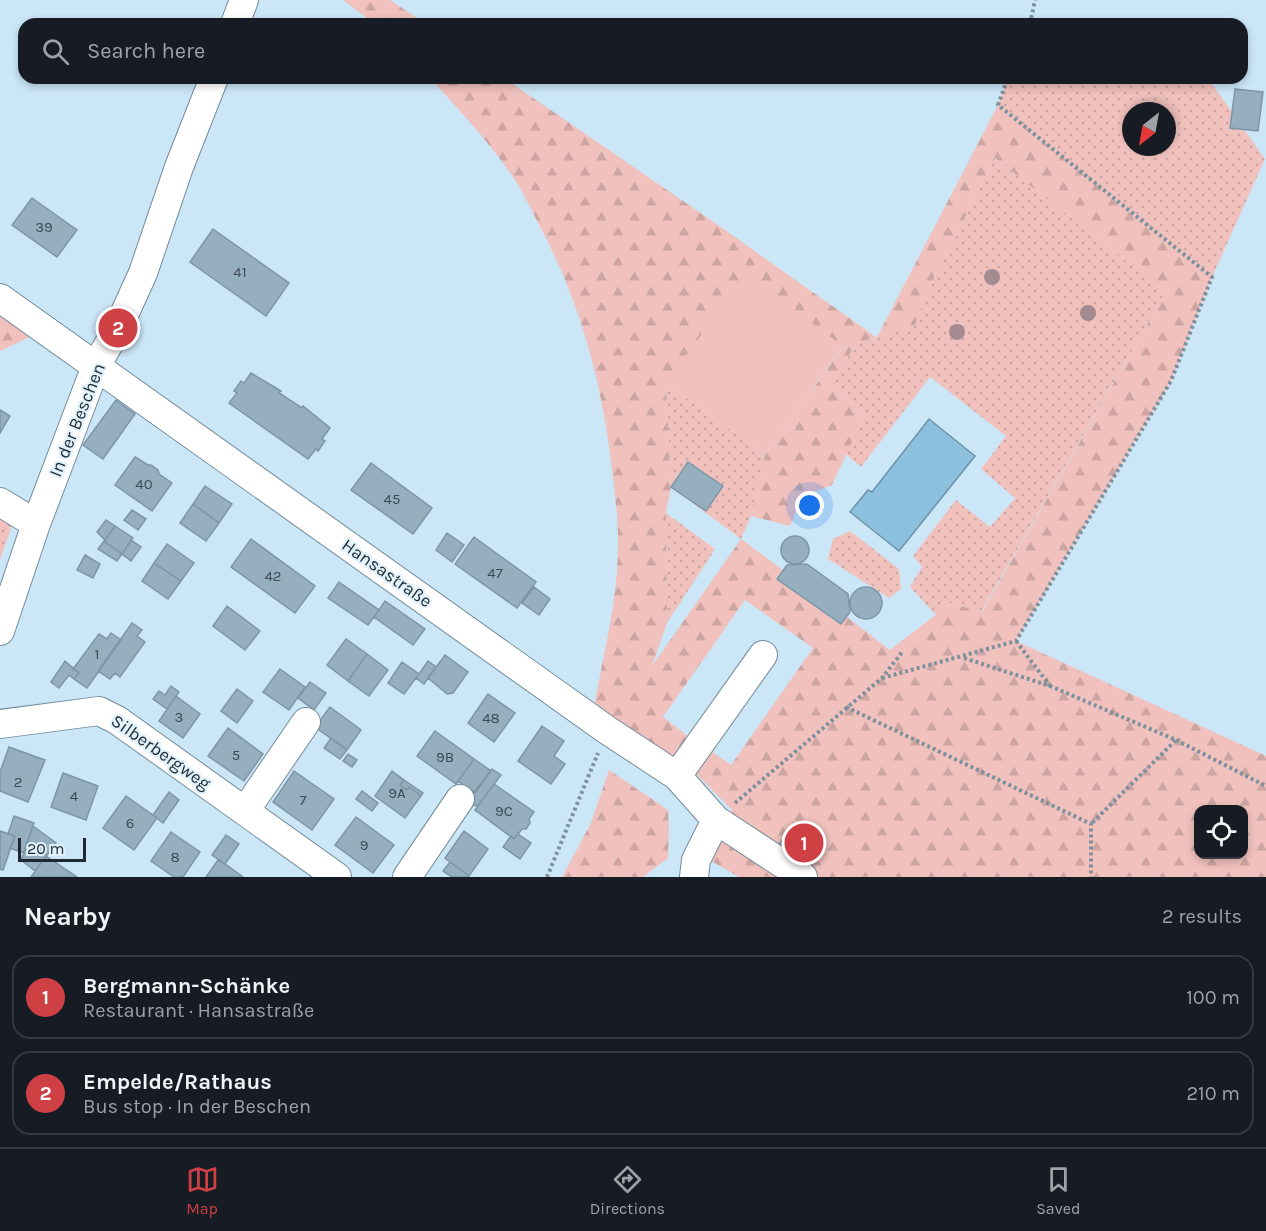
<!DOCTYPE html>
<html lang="en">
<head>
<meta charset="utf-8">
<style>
	body { margin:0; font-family:Karla,sans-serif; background:#20242c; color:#f1f3f6 }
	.controls { position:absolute; right:18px; bottom:18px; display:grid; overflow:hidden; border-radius:12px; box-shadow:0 3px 9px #0003 }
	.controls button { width:54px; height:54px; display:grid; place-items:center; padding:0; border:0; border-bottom:2px solid #363941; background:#171b24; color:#f1f3f6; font:30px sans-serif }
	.compass { position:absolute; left:1122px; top:102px; width:54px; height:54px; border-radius:50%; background:#171b24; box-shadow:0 3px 9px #0003; rotate:211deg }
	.scale { position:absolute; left:18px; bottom:15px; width:68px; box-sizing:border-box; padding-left:6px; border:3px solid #1f2a30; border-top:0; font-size:16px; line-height:21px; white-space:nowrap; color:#1f2a30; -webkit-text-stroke:4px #e1f2fc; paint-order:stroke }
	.you { position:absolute; left:810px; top:506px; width:21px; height:21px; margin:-15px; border:4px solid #fff; border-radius:50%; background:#1a73e8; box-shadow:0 0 0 9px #1a73e833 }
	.badge { display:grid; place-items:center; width:39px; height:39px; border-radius:50%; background:#cf4045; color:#fff; font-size:20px; font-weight:700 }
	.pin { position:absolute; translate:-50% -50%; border:3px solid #fff; box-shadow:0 2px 6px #0006 }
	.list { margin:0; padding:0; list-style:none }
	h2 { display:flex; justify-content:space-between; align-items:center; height:78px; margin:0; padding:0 24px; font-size:26px }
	h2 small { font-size:20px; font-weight:400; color:#9ea1a6 }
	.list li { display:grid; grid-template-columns:39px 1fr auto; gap:18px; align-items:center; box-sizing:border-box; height:84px; margin:0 12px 12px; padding:0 12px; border:2px solid #363941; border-radius:18px }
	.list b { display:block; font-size:22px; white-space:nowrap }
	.list p { margin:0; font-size:20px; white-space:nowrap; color:#9ea1a6 }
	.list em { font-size:20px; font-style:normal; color:#9ea1a6 }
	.icon { flex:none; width:33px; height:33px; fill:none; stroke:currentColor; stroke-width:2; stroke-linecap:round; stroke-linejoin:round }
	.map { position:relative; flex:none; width:1266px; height:877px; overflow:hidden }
	.search { position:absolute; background:#171b24; box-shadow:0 3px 9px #0003; left:18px; right:18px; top:18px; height:66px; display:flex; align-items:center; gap:15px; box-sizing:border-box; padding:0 21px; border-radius:18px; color:#9ea1a6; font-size:22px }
	.sheet { height:270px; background:#171b24 }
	nav { display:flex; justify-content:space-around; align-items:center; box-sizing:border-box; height:84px; border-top:2px solid #363941; background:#171b24; font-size:16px; color:#9ea1a6 }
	nav a { display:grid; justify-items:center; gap:3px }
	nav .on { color:#cf4045 }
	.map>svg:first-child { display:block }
</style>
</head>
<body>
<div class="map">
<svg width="1266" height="877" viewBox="0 0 1266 877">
	<defs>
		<pattern id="grass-dots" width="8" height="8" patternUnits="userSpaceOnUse" patternTransform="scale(1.5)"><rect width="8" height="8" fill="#f0c1bd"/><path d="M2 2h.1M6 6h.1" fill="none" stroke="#cda6a3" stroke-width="1.8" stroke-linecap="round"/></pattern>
		<pattern id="forest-firs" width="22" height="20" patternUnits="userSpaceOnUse" patternTransform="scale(1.5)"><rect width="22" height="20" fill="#f0c1bd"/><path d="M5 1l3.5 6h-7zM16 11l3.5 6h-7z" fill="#cda6a3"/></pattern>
	</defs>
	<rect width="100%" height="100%" fill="#cbe6f7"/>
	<path fill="url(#grass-dots)" fill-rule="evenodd" d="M 1008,78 L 1208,78 L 1265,159 L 1212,277 L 998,105 ZM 1131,111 L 1167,111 L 1167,147 L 1131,147 Z
		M 995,158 L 1166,292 L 981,612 L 951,603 L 936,615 L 910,587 L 922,567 L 913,556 L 956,500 L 990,527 L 1015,498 L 981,469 L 1006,436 L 930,377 L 861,467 L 846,454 L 865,414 L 830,384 L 857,343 L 915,325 L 927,292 Z
		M 666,383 L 765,455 L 751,516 L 741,539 L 671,487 Z
		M 666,513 L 715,549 L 667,623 Z
		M 0,517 L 12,525 L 0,560 Z
		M 850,531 L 899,569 L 901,589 L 889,598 L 828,559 L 833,539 Z"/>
	<path fill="url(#forest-firs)" fill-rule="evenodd" d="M 343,0 L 390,0 L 426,24 L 375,24 Z
		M 430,78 L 504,78 L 718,225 L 876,337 L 857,343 L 830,384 L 865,414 L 832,485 L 802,497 L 790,526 L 751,516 L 765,455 L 843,347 L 666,383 L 671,487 L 666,513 L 667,623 L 652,666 L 741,539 L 783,570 L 777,579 L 840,624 L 847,617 L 890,650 L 951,603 L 982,612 L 1166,292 L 995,158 L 927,292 L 915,325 L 877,337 L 998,105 L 1212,277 L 1171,381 L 1016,641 L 1266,756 L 1266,877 L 739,877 L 706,858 L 732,810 L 694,772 L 711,751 L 731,765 L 813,648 L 745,600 L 663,717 L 689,737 L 670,764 L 594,707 C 603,657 616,606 618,555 C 619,529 616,504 613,478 C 603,384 581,302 536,219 C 530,207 524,194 517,183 C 492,145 461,112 430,78 ZM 1198,810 L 1244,810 L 1244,854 L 1198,854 Z
		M 0,315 L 30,337 L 0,351 Z
		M 609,770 L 668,810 L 669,829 L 668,858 L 643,877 L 562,877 L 591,823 Z"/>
	<path fill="#f0c1bd" d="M 745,275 L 843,346 L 765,455 L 666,383 Z"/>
	<path fill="#8dc0dc" stroke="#6c93a8" stroke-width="1.5" d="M 929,419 L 975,456 L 899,551 L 850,512 L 868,490 L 872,492 Z"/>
	<path fill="#95afbf" stroke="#7d96a6" stroke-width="1.5" d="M 1235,89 L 1263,92 L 1258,131 L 1230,128 Z
		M 32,198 L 77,230 L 57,257 L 12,225 Z
		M 213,229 L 289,283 L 266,316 L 190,262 Z
		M 251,373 L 281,391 L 279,393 L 302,408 L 303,406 L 330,428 L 322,439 L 325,441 L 318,451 L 316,449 L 308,459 L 229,403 L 237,393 L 234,391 L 241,381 L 244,383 Z
		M 116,400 L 135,414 L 103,459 L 83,445 Z
		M 0,410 L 10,416 L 0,433 Z
		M 135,457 L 148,465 L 151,465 L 158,470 L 159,474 L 172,483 L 152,511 L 115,485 Z
		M 688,462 L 723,486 L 706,511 L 671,487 Z
		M 371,463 L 432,508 L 413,534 L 351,490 Z
		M 205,486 L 232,504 L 219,523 L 193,504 Z
		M 193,504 L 219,523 L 206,541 L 180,523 Z
		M 132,510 L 146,519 L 138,530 L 124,520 Z
		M 106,520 L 115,526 L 105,540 L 97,532 Z
		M 115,526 L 133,538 L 122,554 L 104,541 Z
		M 447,533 L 464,545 L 452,562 L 436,550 Z
		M781 550a14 14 0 1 1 28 0a14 14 0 1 1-28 0Z
		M 474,537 L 536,582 L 517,608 L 455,564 Z
		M 251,539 L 315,586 L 295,613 L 231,567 Z
		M 131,540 L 141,547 L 131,561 L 122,554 Z
		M 104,541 L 122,554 L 117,561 L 98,549 Z
		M 167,544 L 194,563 L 181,581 L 154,563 Z
		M 85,555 L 100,564 L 93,578 L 77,570 Z
		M 154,563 L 181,581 L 168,599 L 142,581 Z
		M 807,564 L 848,594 L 850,612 L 841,624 L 777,579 L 787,565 Z
		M 339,582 L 379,610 L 368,625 L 328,598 Z
		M 534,587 L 550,599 L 539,615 L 522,603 Z
		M850 603a16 16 0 1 1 32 0a16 16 0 1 1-32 0Z
		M 385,601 L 425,629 L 413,645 L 374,617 Z
		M 227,606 L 260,631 L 245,650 L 213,626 Z
		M 132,623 L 142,630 L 137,636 L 145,642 L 120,677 L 115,673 L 110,679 L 98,671 Z
		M 111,633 L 121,640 L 87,688 L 74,679 L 79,673 L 73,669 L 99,634 L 107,639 Z
		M 346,639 L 367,654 L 348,681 L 327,665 Z
		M 367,654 L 388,670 L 369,696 L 348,681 Z
		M 445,655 L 468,672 L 453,693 L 447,694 L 428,678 Z
		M 65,661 L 79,673 L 74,679 L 69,675 L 59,688 L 51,682 Z
		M 428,661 L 436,667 L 424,684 L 416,678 Z
		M 402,662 L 419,674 L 404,694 L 388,683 Z
		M 280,669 L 305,687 L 289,710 L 263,692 Z
		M 310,682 L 326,693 L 314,710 L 298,698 Z
		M 171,686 L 179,692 L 167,709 L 153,699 L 159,691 L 165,695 Z
		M 237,689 L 253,701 L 237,723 L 221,711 Z
		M 488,694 L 515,713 L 494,742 L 468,723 Z
		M 176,696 L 200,714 L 183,738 L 159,721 Z
		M 330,707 L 361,730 L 347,750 L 315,727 Z
		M 542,726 L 564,741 L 554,756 L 565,764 L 551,784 L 518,761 Z
		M 228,728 L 263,754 L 244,781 L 208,756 Z
		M 435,731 L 474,759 L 456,784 L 417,756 Z
		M 331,738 L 347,750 L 340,759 L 324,748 Z
		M 9,747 L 45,760 L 28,802 L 0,791 L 0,772 Z
		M 348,754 L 357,760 L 352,767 L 343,761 Z
		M 474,759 L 491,771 L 475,793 L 458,781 Z
		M 492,769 L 501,775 L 477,807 L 468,800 Z
		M 294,771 L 334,799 L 312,830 L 273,802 Z
		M 392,771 L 404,780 L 400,785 L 407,790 L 409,787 L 421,796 L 405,818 L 375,796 Z
		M 63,773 L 98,786 L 86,820 L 51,807 Z
		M 404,780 L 423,793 L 421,796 L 409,787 L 407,790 L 400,785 Z
		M 494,784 L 534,812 L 529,819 L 530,823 L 526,829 L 522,829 L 514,839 L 475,810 Z
		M 362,791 L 378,803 L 372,811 L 356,799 Z
		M 169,792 L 179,800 L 163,823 L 153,815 Z
		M 126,796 L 157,818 L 134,850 L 103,828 Z
		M 14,816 L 34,823 L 24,853 L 10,848 L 15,836 L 8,834 Z
		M 356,817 L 394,845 L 373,873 L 335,845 Z
		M 794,823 L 823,843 L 805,869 L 776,849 Z
		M 33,826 L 56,843 L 35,871 L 21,860 Z
		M 0,831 L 15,836 L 3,870 L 0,869 Z
		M 464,831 L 488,849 L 469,876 L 445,858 Z
		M 171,832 L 200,852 L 183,877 L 174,877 L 151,861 Z
		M 518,834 L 531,843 L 520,859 L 503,847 L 511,836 L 514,839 Z
		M 226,835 L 239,844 L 225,864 L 212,855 Z
		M 46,856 L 77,877 L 31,877 Z
		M 218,860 L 225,864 L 243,877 L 206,877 Z
		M 450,862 L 469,876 L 468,877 L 452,877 L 443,871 Z"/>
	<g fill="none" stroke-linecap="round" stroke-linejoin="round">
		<g stroke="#728b9a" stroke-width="30">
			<path id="minor" d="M 235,24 L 244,0
				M 0,298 L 607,730 L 677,776 L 716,820 L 803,877
				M 0,502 L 36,524
				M 0,631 L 36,524 L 96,366 L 118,328 L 143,273 L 179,167 L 214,78
				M 0,724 L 99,711 L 117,720 L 337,877
				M 677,776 L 763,655
				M 245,811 L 306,722
				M 407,877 L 460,799
				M 694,877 L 696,860 L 716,820"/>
		</g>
		<path stroke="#7d909c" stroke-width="4" stroke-dasharray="3 3" stroke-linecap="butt" d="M 1030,24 L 1035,0
			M 1016,641 L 1050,686
			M 964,658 L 1050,686 L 1176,740 L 1091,824
			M 882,678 L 1016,641 L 1171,381 L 1212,277 L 998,105 L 1008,78
			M 846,707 L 1091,824 L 1091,877
			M 1176,740 L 1266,786
			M 735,803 L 882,678 L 903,651
			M 547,877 L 598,753"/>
		<use href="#minor" stroke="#fff" stroke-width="28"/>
	</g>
	<g fill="#a48a91">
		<circle cx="992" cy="277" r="8"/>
		<circle cx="1088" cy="313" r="8"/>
		<circle cx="957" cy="332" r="8"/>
	</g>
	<g text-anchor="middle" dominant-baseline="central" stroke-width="4.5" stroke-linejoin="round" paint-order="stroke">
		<g font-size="15" fill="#3c4b54">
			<text x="44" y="227">39</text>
			<text x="240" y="272">41</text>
			<text x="144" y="484">40</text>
			<text x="392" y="499">45</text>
			<text x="495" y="573">47</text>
			<text x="273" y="576">42</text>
			<text x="97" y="654">1</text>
			<text x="179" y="717">3</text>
			<text x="491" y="718">48</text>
			<text x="236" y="755">5</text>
			<text x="445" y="757">9B</text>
			<text x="18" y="782">2</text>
			<text x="397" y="793">9A</text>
			<text x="74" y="796">4</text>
			<text x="303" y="800">7</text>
			<text x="504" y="811">9C</text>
			<text x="130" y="823">6</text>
			<text x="364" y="845">9</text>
			<text x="175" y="857">8</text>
		</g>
		<g font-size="18" fill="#1f2a30" stroke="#e1f2fc">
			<text transform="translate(77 420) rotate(-68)">In der Beschen</text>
			<text transform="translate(387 573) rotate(35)">Hansastraße</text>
			<text transform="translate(161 752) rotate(35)">Silberbergweg</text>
		</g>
	</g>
</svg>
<div class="controls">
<button><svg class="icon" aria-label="locate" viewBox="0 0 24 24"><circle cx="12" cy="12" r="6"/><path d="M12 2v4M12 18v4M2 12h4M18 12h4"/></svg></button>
</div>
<svg class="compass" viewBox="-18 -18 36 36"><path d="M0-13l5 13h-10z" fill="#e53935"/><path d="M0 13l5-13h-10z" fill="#9ea1a6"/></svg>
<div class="scale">20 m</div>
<div class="you"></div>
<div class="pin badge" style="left:804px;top:843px">1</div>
<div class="pin badge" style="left:118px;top:328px">2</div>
<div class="search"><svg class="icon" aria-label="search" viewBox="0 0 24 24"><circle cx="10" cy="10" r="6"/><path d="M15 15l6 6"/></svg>Search here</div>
</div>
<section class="sheet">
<h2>Nearby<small>2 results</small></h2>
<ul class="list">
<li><span class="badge">1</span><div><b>Bergmann-Schänke</b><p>Restaurant · Hansastraße</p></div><em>100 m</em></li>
<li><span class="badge">2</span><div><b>Empelde/Rathaus</b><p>Bus stop · In der Beschen</p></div><em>210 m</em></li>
</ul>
</section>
<nav>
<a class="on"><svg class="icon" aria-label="map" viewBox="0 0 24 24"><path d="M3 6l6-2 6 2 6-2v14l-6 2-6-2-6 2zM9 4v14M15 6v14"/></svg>Map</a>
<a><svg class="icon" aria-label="directions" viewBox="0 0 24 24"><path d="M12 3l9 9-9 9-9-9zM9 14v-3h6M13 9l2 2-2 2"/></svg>Directions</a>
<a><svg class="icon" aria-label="saved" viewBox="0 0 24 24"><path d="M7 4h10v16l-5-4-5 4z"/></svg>Saved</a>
</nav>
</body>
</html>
